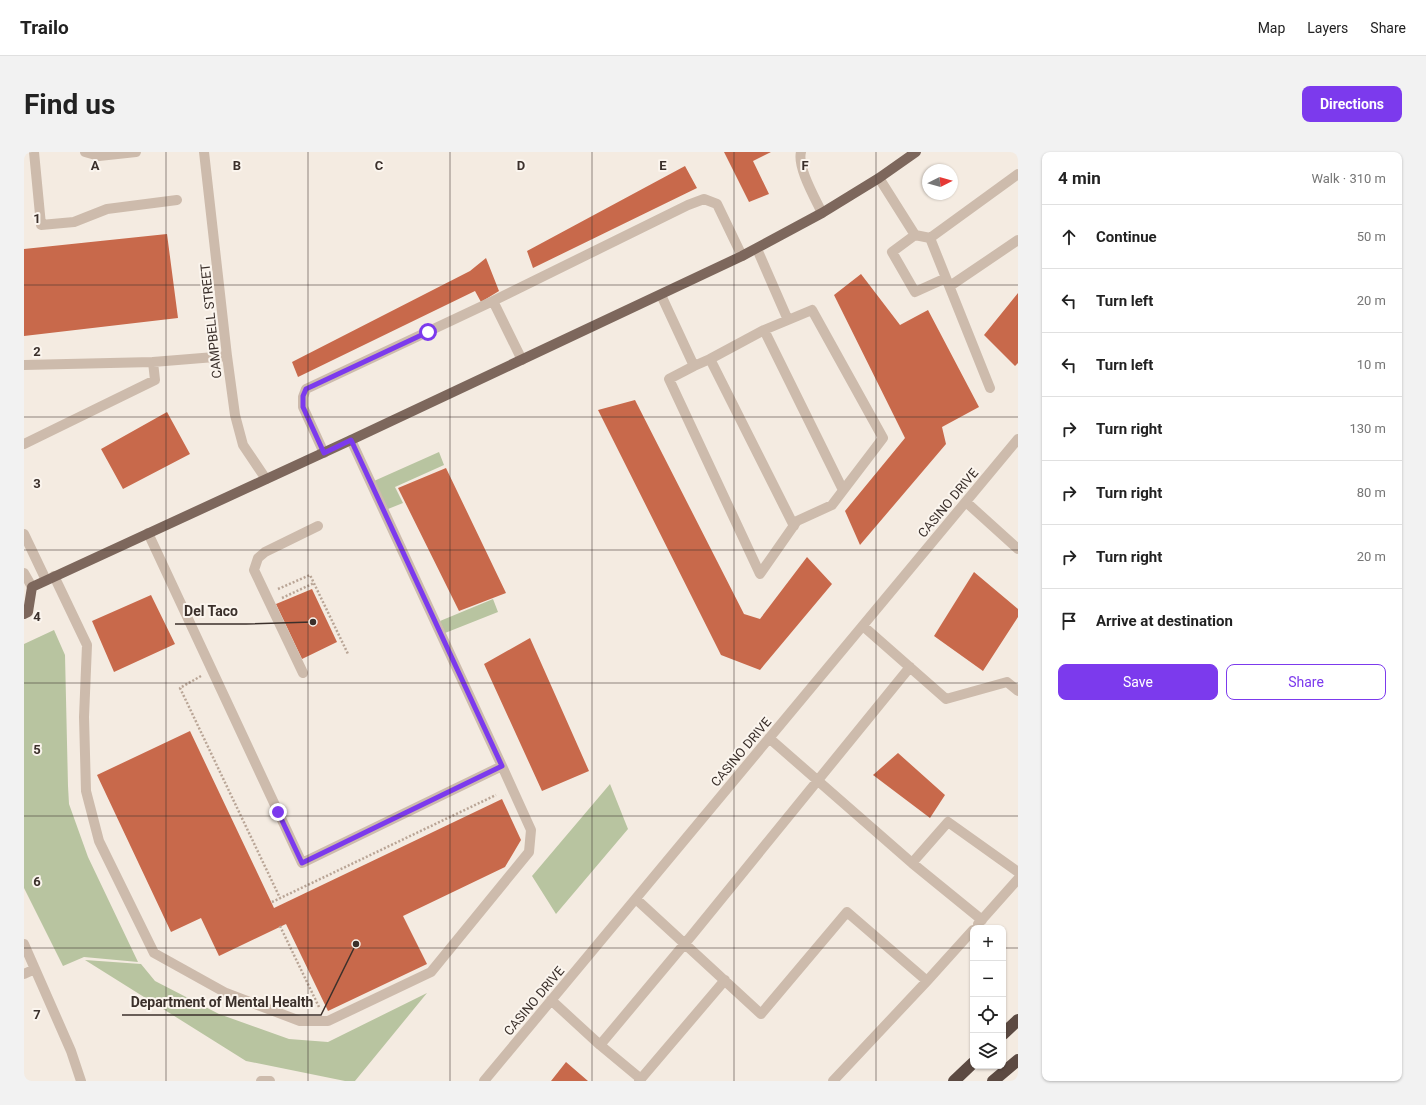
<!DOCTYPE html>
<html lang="en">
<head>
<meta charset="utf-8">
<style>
	body { margin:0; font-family:Roboto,sans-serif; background:#f2f2f2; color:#222 }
	.controls { position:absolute; right:12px; bottom:12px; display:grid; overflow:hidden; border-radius:8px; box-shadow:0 1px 3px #0004 }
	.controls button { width:36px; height:36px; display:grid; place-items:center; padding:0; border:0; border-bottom:1px solid #e0e0e0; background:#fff; color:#222; font:20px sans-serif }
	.compass { position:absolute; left:898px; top:12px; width:36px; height:36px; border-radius:50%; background:#fff; box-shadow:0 1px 3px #0004; rotate:84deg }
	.stop { position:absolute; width:12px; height:12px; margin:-9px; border:3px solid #7c3aed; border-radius:50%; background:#fff }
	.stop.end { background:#7c3aed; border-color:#fff; box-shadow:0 1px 4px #0008 }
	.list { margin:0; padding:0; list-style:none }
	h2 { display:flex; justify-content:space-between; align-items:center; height:52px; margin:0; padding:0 16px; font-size:17px }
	h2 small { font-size:13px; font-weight:400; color:#767676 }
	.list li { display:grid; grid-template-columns:26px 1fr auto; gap:12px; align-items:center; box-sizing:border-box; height:64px; padding:0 16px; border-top:1px solid #e0e0e0 }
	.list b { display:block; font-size:15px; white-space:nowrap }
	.list em { font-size:13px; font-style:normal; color:#767676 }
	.actions { display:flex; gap:8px; padding:12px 16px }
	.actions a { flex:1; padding:9px 0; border:1px solid #7c3aed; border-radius:8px; text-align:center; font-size:14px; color:#7c3aed }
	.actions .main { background:#7c3aed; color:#fff }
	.icon { flex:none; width:22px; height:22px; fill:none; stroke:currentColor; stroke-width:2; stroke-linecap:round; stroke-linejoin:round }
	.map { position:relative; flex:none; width:994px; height:929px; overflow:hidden; border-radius:8px }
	header { display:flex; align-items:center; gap:24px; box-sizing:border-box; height:56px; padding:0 20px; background:#fff; border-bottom:1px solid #e0e0e0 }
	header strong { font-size:19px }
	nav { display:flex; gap:22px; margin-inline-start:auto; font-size:14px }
	.intro { display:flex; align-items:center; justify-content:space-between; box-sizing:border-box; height:96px; padding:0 24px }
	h1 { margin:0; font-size:28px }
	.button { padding:10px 18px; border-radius:8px; background:#7c3aed; color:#fff; font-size:14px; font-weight:700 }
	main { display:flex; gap:24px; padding:0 24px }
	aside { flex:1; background:#fff; border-radius:8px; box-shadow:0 1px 3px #0004 }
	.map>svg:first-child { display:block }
</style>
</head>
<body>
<header>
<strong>Trailo</strong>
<nav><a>Map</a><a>Layers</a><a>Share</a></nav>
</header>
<div class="intro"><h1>Find us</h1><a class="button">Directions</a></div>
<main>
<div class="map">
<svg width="994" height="929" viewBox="0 0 994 929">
	<rect width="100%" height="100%" fill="#f4ebe1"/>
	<path fill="#b8c4a0" d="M 415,300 L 420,313 L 371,335 L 379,351 L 364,357 L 350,329 Z
		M 469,447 L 474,460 L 421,481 L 416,469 Z
		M 30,478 L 41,503 L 44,634 L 45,652 L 64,705 L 114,810 L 60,805 L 39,814 L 0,736 L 0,492 Z
		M 586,632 L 604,677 L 532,762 L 508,724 Z
		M 61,808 L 117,812 L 131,829 L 195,862 L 265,887 L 304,890 L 403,841 L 331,929 L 321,929 L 222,909 Z"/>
	<path fill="#c8694b" d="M 700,0 L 747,0 L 729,9 L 745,42 L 725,50 Z
		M 661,14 L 673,36 L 509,116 L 503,99 Z
		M 143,82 L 154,166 L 0,184 L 0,97 Z
		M 462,106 L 475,139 L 457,150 L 451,139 L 274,225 L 268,210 L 446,119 Z
		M 837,122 L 876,173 L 904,158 L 955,255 L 918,275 L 922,292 L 836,393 L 821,359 L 881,286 L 810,143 Z
		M 994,141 L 994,211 L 991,214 L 960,183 Z
		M 611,248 L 720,462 L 736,467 L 783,405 L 808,432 L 736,518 L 697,503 L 574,258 Z
		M 143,260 L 166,302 L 99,337 L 77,297 Z
		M 422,316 L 482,441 L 435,459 L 374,336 Z
		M 950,420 L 994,457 L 994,465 L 959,519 L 910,484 Z
		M 288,437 L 313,490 L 278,507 L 252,452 Z
		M 127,443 L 151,492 L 90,520 L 68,469 Z
		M 506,486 L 565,619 L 518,639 L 460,512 Z
		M 166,579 L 250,756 L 478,647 L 497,688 L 481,715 L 379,764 L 403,812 L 304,859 L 262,772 L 195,804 L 177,766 L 147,780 L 73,623 Z
		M 874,601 L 921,643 L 906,666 L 849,623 Z
		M 542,910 L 564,929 L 527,929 Z"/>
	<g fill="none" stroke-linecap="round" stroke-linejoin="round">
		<path stroke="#b9a596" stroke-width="2.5" stroke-dasharray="2 2" stroke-linecap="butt" d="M 254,437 L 286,423 L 324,502
			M 258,446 L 290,431
			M 177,524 L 156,536 L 256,746
			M 248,750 L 472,643
			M 256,774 L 295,855"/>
		<path stroke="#cdbbac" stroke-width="10" d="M 10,0 L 17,73 L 50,70 L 83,57 L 153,48
			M 61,0 L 75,4 L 112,0
			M 180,0 L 203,204 L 211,263 L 219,293 L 242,327
			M 777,0 C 773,15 791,46 798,61
			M 855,26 L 891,83
			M 906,86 L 891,83 L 868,100 L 891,140 L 922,126
			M 926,134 L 994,88
			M 637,143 L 670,214 L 645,227 L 736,422 L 773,369 L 808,353 L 859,286 L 788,158 L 764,168 L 733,97
			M 469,149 L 498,208
			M 764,168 L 740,178 L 819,338
			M 686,207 L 740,178
			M 0,213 L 129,210 L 203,204
			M 670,214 L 686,207 L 770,374
			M 966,236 L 906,86 L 994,22
			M 0,292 L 131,228 L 129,210
			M 300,301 L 279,255 L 279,245 L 282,237 L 469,149 L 664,53 L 680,47 L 693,52 L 718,104
			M 942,350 L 994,397
			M 124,381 L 278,711 L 478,614 L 327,288
			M 0,382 L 22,428
			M 0,421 L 8,435
			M 30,424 L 63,493 L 60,565 L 62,639 L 75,689 L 130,801 L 202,841 L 276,869 L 304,869 L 407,820 L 505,700 L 507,678 L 478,614
			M 839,474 L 922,547 L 983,530 L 994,539
			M 279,521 L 230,418 L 234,406 L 241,400 L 294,374
			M 745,586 L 888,711 L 924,670 L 994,720
			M 888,711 L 958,768
			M 612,747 L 737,862 L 823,760 L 903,829
			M 954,772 L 994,727
			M 0,792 L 11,817 L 0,822
			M 11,817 L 47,899 L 57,929
			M 527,848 L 576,893 L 668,783 L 886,515
			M 576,893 L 617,927
			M 237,929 L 246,929
			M 460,929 L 994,287
			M 615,929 L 701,828
			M 809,929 L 903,829 L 949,778"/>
		<path stroke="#7d675c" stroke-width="10" d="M 8,435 L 327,288 L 718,104 L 798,61 L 855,26 L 892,0
			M 0,462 L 4,460 L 8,435"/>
		<path stroke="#5c4a42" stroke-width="12" d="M 979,882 L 994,868
			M 930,929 L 949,911
			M 969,929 L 994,908"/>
	</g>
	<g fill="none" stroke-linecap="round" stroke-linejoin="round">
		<path stroke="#7c3aed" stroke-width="5" d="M 254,660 L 278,711 L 478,614 L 327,288 L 300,301 L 279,255 L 279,244 L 282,237 L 404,180"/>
	</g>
	<path fill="none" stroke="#3b302b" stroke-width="1" stroke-opacity="0.55" d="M 142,0 L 142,929M 284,0 L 284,929M 426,0 L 426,929M 568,0 L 568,929M 710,0 L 710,929M 852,0 L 852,929M 0,133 L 994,133M 0,265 L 994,265M 0,398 L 994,398M 0,531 L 994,531M 0,664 L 994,664M 0,796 L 949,796M 979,796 L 994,796"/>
	<g text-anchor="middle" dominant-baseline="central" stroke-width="4" stroke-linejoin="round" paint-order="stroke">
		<g font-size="13" fill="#3b302b" stroke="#fbf5ee">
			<text transform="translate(187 169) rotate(-96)">CAMPBELL STREET</text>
			<text transform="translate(924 351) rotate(-50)">CASINO DRIVE</text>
			<text transform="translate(717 600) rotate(-50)">CASINO DRIVE</text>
			<text transform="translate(510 849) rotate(-50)">CASINO DRIVE</text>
		</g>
	</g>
	<g font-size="13" text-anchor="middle" font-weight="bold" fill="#3b302b" stroke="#fbf5ee" stroke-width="4" stroke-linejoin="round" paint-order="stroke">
		<text x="71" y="18">A</text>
		<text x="213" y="18">B</text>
		<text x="355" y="18">C</text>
		<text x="497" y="18">D</text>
		<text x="639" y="18">E</text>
		<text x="781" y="18">F</text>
		<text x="13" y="71">1</text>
		<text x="13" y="204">2</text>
		<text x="13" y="336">3</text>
		<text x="13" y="469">4</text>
		<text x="13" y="602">5</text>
		<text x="13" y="734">6</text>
		<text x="13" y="867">7</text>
	</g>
	<path fill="none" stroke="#3b302b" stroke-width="1.5" d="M289 470L222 472H151M332 792L297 863H98"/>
	<g fill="#3b302b" stroke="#fbf5ee" stroke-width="1.5">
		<circle cx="289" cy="470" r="4"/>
		<circle cx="332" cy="792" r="4"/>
	</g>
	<g font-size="14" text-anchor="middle" font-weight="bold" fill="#3b302b" stroke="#fbf5ee" stroke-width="4" stroke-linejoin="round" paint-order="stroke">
		<text x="187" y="464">Del Taco</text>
		<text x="198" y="855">Department of Mental Health</text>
	</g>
</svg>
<div class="controls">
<button>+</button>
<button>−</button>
<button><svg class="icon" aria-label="locate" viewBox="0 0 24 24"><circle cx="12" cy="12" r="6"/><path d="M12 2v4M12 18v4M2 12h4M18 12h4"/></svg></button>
<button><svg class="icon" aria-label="layers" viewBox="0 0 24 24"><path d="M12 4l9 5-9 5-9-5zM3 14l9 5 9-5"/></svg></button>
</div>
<svg class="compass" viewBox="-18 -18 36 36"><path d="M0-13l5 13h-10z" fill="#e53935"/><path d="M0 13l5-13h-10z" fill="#767676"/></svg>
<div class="stop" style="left:404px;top:180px"></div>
<div class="stop end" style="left:254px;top:660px"></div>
</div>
<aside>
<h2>4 min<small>Walk · 310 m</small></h2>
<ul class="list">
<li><svg class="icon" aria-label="ahead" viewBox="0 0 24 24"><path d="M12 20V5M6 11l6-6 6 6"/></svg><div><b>Continue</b></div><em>50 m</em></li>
<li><svg class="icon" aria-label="left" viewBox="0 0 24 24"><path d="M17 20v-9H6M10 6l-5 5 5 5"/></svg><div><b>Turn left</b></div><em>20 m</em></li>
<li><svg class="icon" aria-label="left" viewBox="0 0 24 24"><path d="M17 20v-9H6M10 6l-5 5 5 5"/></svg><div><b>Turn left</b></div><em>10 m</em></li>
<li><svg class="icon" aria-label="right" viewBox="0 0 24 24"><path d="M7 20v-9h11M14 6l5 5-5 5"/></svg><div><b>Turn right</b></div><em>130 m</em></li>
<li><svg class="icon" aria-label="right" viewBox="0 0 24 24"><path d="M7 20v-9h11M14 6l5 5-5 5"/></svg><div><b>Turn right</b></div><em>80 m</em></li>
<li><svg class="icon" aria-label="right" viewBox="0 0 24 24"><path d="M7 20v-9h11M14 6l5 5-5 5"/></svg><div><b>Turn right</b></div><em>20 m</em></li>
<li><svg class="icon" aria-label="arrive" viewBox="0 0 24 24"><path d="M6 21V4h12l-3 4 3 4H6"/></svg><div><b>Arrive at destination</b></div></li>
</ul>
<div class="actions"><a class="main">Save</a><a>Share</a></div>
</aside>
</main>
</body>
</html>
